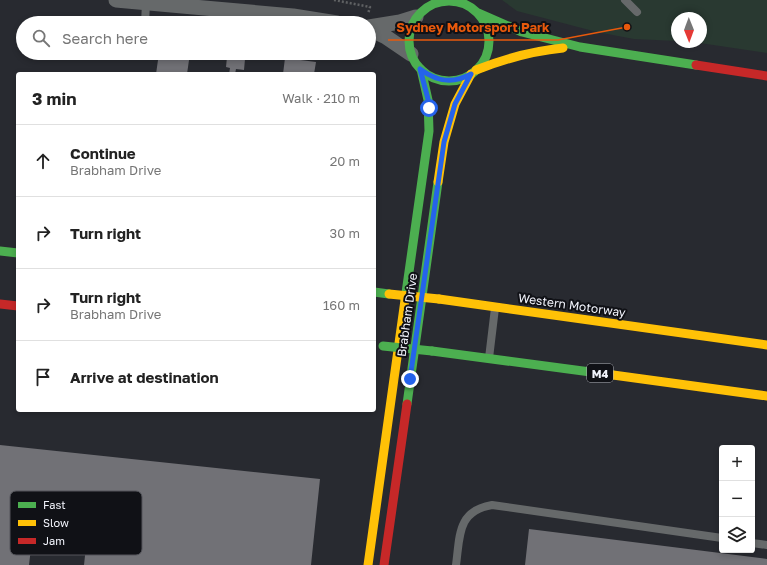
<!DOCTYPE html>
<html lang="en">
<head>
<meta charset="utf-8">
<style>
	body { margin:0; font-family:"Golos Text",sans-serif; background:#f2f2f2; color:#222 }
	.controls { position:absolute; right:12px; bottom:12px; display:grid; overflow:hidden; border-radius:4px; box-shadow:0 2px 6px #0003 }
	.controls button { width:36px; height:36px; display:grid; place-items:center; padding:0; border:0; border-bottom:1px solid #e0e0e0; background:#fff; color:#222; font:20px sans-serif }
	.compass { position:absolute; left:671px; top:12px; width:36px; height:36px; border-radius:50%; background:#fff; box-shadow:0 2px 6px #0003; rotate:179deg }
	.stop { position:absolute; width:12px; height:12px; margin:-9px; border:3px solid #2563eb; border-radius:50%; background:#fff }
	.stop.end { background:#2563eb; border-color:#fff; box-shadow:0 1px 4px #0008 }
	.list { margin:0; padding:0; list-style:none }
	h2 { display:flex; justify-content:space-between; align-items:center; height:52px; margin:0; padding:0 16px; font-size:17px }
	h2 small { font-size:13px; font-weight:400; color:#767676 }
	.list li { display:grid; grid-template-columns:26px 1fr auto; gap:12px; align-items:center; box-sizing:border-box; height:72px; padding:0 16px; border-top:1px solid #e0e0e0 }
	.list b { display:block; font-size:15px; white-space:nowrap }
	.list p { margin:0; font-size:13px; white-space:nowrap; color:#767676 }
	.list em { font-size:13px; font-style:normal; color:#767676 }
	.icon { flex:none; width:22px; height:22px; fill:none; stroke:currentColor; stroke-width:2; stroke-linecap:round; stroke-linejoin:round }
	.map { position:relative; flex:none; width:767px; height:565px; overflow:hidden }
	.search { position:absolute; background:#fff; box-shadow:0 2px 6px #0003; left:16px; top:16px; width:360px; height:44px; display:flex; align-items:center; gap:10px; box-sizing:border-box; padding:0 14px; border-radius:22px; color:#767676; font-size:15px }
	.panel { position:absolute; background:#fff; box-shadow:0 2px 6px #0003; left:16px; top:72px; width:360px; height:340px; border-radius:4px }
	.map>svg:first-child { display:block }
</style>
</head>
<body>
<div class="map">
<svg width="767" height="565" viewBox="0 0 767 565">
	<rect width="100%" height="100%" fill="#282a30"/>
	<path fill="#293931" d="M 502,0 L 767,0 L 767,53 L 693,42 L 701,42 L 701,18 L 677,18 L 677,41 L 634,39 L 597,32 L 517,11 Z"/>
	<path fill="#717176" d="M 159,53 L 190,53 L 187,74 L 156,74 Z
		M 227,57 L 245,59 L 244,70 L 236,69 L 235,74 L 229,74 L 230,68 L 226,67 Z
		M 285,58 L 316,62 L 314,74 L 283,74 Z
		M 0,445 L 320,479 L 311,565 L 84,565 L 87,537 L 33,531 L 29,565 L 0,565 Z
		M 529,529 L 767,559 L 767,565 L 525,565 Z"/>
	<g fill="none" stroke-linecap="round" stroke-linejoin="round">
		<path stroke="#5f6163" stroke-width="2.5" stroke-dasharray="2 2" stroke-linecap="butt" d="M 334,0 L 370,7 L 368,14
			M 154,20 L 195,23"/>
		<path stroke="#66696a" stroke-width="8" d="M 625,0 L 637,12
			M 454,1 L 454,0
			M 145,23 L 146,3
			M 489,358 L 495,308
			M 752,543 L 767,545
			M 456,565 C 460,536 457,511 492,505 L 722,538"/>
		<path stroke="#66696a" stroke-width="15" d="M 116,0 L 293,16 L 337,23
			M 369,27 L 400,22 L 416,17
			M 369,29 L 386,37 L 411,54"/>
		<path stroke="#4caf50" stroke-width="9" d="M409 41a40 40 0 1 1 80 0a40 40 0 1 1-80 0Z
			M 478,13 L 522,32 L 580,47 L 696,65
			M 0,251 L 18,253
			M 374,292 L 389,294
			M 405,300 L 429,131 L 428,100 L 421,69
			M 432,351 L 613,375
			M 407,404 L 438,182"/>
		<path stroke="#ffc107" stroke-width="9" d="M 476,70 C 504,59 532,51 563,48
			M 438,182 L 444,142 L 455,104 L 471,74
			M 439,299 L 767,345
			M 613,375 L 767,396
			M 368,565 L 405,300"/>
		<path stroke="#c62828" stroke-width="9" d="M 696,65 L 767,76
			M 0,304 L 18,306
			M 384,565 L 407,404"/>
		<path stroke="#4caf50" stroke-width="9" d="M 383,346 L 432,351"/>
		<path stroke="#ffc107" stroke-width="9" d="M 389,294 L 439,299"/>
	</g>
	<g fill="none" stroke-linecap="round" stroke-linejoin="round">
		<path stroke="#2563eb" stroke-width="5" d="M 410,379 L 444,142 L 455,104 L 471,74 C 453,84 437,82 420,69 L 428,99 L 429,108"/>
	</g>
	<g text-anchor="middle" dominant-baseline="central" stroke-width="4" stroke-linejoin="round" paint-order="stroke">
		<rect fill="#101116" stroke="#aeb0b7" stroke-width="1" x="587" y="364" width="26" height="18" rx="3"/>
		<g font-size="11" font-weight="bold" fill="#f2f4fc">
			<text x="600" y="373">M4</text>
		</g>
		<g font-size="12" fill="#f2f4fc" stroke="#101116">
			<text transform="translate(572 305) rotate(8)">Western Motorway</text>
			<text transform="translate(407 315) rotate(-82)">Brabham Drive</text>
		</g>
	</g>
	<rect x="10" y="491" width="132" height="64" rx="6" fill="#101116" stroke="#54555b" stroke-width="1"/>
	<rect x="18" y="502" width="18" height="6" fill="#4caf50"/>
	<rect x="18" y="520" width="18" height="6" fill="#ffc107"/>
	<rect x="18" y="538" width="18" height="6" fill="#c62828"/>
	<g font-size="11" fill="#f2f4fc">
		<text x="43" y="509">Fast</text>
		<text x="43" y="527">Slow</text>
		<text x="43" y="545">Jam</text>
	</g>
	<path fill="none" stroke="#e8590c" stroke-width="1.5" d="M627 27L558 40H388"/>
	<circle fill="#e8590c" stroke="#101116" stroke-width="1.5" cx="627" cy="27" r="4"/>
	<g font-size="13" text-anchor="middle" font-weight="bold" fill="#e8590c" stroke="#101116" stroke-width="4" stroke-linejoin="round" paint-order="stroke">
		<text x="473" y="32">Sydney Motorsport Park</text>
	</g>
</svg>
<div class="controls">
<button>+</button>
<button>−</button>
<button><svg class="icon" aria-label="layers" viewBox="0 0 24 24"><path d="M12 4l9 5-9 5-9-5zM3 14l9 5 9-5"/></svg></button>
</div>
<svg class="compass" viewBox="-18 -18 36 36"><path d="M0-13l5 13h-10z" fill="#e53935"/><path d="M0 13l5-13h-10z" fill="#767676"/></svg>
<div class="stop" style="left:429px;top:108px"></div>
<div class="stop end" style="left:410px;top:379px"></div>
<div class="search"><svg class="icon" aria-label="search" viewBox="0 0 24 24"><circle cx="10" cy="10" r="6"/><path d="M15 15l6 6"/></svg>Search here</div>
<section class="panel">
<h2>3 min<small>Walk · 210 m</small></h2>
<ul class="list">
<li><svg class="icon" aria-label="ahead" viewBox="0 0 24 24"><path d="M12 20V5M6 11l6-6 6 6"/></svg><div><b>Continue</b><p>Brabham Drive</p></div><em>20 m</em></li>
<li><svg class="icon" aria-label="right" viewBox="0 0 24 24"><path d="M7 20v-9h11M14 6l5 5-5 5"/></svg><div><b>Turn right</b></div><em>30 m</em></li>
<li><svg class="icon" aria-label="right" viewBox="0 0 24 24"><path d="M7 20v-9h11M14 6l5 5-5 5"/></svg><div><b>Turn right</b><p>Brabham Drive</p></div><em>160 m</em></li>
<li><svg class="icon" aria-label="arrive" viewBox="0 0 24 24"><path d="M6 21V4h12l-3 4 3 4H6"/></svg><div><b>Arrive at destination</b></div></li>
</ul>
</section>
</div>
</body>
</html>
